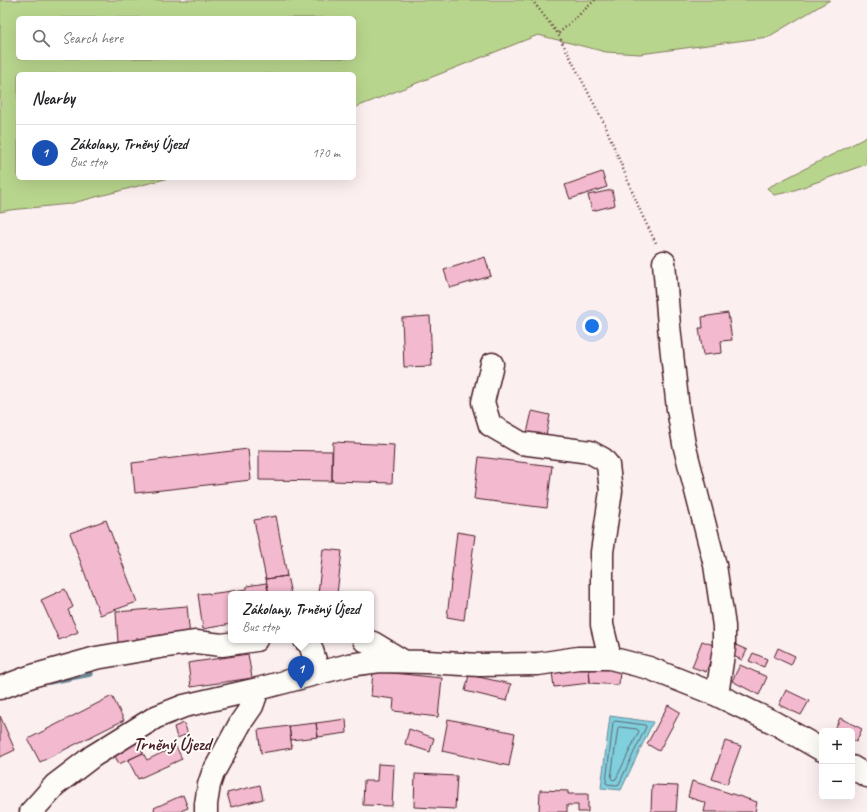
<!DOCTYPE html>
<html lang="en">
<head>
<meta charset="utf-8">
<style>
	body { margin:0; font-family:Caveat,sans-serif; background:#f2f2f2; color:#202124 }
	.controls { position:absolute; right:12px; bottom:12px; display:grid; overflow:hidden; border-radius:6px; box-shadow:0 4px 16px #0002 }
	.controls button { width:36px; height:36px; display:grid; place-items:center; padding:0; border:0; border-bottom:1px solid #e0e0e0; background:#fff; color:#202124; font:20px sans-serif }
	.you { position:absolute; left:592px; top:326px; width:14px; height:14px; margin:-10px; border:3px solid #fff; border-radius:50%; background:#1a73e8; box-shadow:0 0 0 6px #1a73e833 }
	.badge { display:grid; place-items:center; width:26px; height:26px; border-radius:50%; background:#d1495b; color:#fff; font-size:13px; font-weight:700 }
	.pin { position:absolute; translate:-50% -33px; filter:drop-shadow(0 1px 2px #0008) }
	.pin::after { content:''; position:absolute; top:21px; width:14px; height:12px; background:inherit; clip-path:polygon(0 0,100% 0,50% 100%) }
	.popup { position:absolute; left:228px; top:591px; width:146px; height:52px; box-sizing:border-box; display:grid; place-content:center; border-radius:6px; background:#fff; filter:drop-shadow(0 1px 3px #0005); font-size:13px; white-space:nowrap; color:#757577 }
	.popup b { font-size:15px; color:#202124 }
	.popup::after { content:''; position:absolute; left:50%; top:100%; margin-left:-8px; border:8px solid transparent; border-top-color:#fff }
	.list { margin:0; padding:0; list-style:none }
	h2 { display:flex; justify-content:space-between; align-items:center; height:52px; margin:0; padding:0 16px; font-size:17px }
	h2 small { font-size:13px; font-weight:400; color:#757577 }
	.list li { display:grid; grid-template-columns:26px 1fr auto; gap:12px; align-items:center; box-sizing:border-box; height:56px; padding:0 16px; border-top:1px solid #e0e0e0 }
	.list b { display:block; font-size:15px; white-space:nowrap }
	.list p { margin:0; font-size:13px; white-space:nowrap; color:#757577 }
	.list em { font-size:13px; font-style:normal; color:#757577 }
	.icon { flex:none; width:22px; height:22px; fill:none; stroke:currentColor; stroke-width:2; stroke-linecap:round; stroke-linejoin:round }
	.map { position:relative; flex:none; width:867px; height:812px; overflow:hidden }
	.search { position:absolute; background:#fff; box-shadow:0 4px 16px #0002; left:16px; top:16px; width:340px; height:44px; display:flex; align-items:center; gap:10px; box-sizing:border-box; padding:0 14px; border-radius:6px; color:#757577; font-size:15px }
	.panel { position:absolute; background:#fff; box-shadow:0 4px 16px #0002; left:16px; top:72px; width:340px; height:108px; border-radius:6px }
	.map>svg:first-child { display:block }
</style>
</head>
<body>
<div class="map">
<svg width="867" height="812" viewBox="0 0 867 812">
	<rect width="100%" height="100%" fill="#fbefef"/>
	<filter id="ink" filterUnits="userSpaceOnUse"><feTurbulence type="fractalNoise" baseFrequency=".025" numOctaves="2"/><feDisplacementMap in="SourceGraphic" scale="8" xChannelSelector="R" yChannelSelector="G"/><feConvolveMatrix kernelMatrix="1 2 1 2 8 2 1 2 1" color-interpolation-filters="sRGB"/></filter>
	<g filter="url(#ink)">
		<path fill="#b8d58d" stroke="#817a5c" fill-rule="evenodd" d="M 0,0 L 830,0 L 768,37 L 640,54 L 606,52 L 538,35 L 354,108 L 354,74 L 18,74 L 18,178 L 169,178 L 69,204 L 10,210 L 0,212 ZM 18,18 L 354,18 L 354,58 L 18,58 Z
			M 867,137 L 867,164 L 789,192 L 774,195 L 767,188 Z"/>
		<path fill="#80cfdd" stroke="#6a8996" d="M 610,716 L 653,722 L 621,790 L 601,788 Z"/>
		<g fill="none" stroke-linecap="round" stroke-linejoin="round">
			<path stroke="#606572" stroke-width="1" d="M 615,721 L 645,725 L 646,727 L 619,784 L 617,785 L 607,784 L 606,783 L 613,723 Z
				M 620,727 L 637,729 L 639,731 L 616,779 L 613,780 L 611,778 L 618,728 Z"/>
			<path stroke="#6a8996" stroke-width="5.5" d="M 49,682 L 90,674"/>
		</g>
		<path fill="#f3bacf" stroke="#4a1f2b" d="M 602,172 L 607,187 L 570,199 L 565,185 Z
			M 612,190 L 615,205 L 592,211 L 588,195 Z
			M 485,257 L 491,276 L 450,288 L 444,270 Z
			M 728,313 L 732,340 L 721,341 L 722,353 L 703,355 L 699,328 L 703,328 L 702,317 Z
			M 430,316 L 432,366 L 404,367 L 402,318 Z
			M 532,411 L 550,415 L 545,441 L 526,438 Z
			M 333,442 L 394,445 L 392,483 L 332,481 Z
			M 248,449 L 251,480 L 135,493 L 132,463 Z
			M 259,450 L 332,451 L 332,481 L 259,480 Z
			M 479,457 L 552,466 L 547,508 L 474,499 Z
			M 276,516 L 287,576 L 266,579 L 254,520 Z
			M 106,520 L 137,602 L 100,615 L 70,533 Z
			M 457,532 L 475,535 L 464,620 L 447,617 Z
			M 323,549 L 342,551 L 337,594 L 318,594 Z
			M 287,576 L 291,594 L 269,594 L 266,579 Z
			M 266,583 L 269,594 L 231,594 L 231,624 L 203,629 L 198,594 L 209,593 L 209,594 L 247,589 L 247,586 Z
			M 65,589 L 73,607 L 68,610 L 78,632 L 59,640 L 41,600 Z
			M 187,606 L 190,637 L 118,643 L 116,612 Z
			M 702,641 L 716,646 L 706,672 L 692,667 Z
			M 736,645 L 747,650 L 742,660 L 731,655 Z
			M 778,648 L 795,656 L 791,665 L 774,657 Z
			M 753,653 L 767,659 L 764,667 L 749,661 Z
			M 248,654 L 252,678 L 191,687 L 188,663 Z
			M 740,665 L 767,677 L 759,695 L 732,681 Z
			M 589,668 L 620,670 L 619,685 L 590,683 Z
			M 589,668 L 590,683 L 554,687 L 552,672 Z
			M 373,671 L 442,678 L 438,717 L 413,714 L 413,713 L 393,711 L 394,699 L 371,696 Z
			M 469,675 L 511,684 L 507,701 L 465,691 Z
			M 786,690 L 809,701 L 801,715 L 779,705 Z
			M 112,696 L 124,720 L 40,762 L 28,739 Z
			M 668,705 L 680,712 L 659,751 L 647,744 Z
			M 0,716 L 15,750 L 0,757 Z
			M 840,718 L 862,729 L 856,742 L 852,740 L 852,731 L 834,731 Z
			M 346,719 L 347,733 L 318,737 L 316,723 Z
			M 448,719 L 515,733 L 509,766 L 442,751 Z
			M 184,723 L 188,734 L 177,738 L 174,727 Z
			M 316,723 L 318,737 L 291,740 L 289,726 Z
			M 289,726 L 292,748 L 261,753 L 258,730 Z
			M 409,729 L 434,738 L 430,752 L 405,744 Z
			M 725,741 L 741,746 L 727,784 L 712,779 Z
			M 139,742 L 143,753 L 119,764 L 114,754 Z
			M 176,746 L 182,759 L 138,779 L 128,760 L 143,753 L 147,760 Z
			M 378,764 L 394,765 L 392,806 L 363,805 L 364,781 L 377,781 Z
			M 415,774 L 457,776 L 455,809 L 414,807 Z
			M 692,781 L 757,802 L 755,812 L 704,812 L 706,803 L 688,797 Z
			M 260,785 L 263,799 L 231,807 L 227,793 Z
			M 652,785 L 678,786 L 676,812 L 651,812 Z
			M 540,790 L 568,791 L 568,794 L 588,794 L 588,812 L 578,812 L 578,805 L 567,805 L 567,812 L 539,812 Z
			M 183,795 L 188,808 L 178,812 L 155,812 L 154,808 Z"/>
		<g fill="none" stroke-linecap="round" stroke-linejoin="round">
			<g stroke="#4a1f2b" stroke-width="25">
				<path id="minor" d="M 664,262 L 669,326 L 678,409 L 684,444 L 715,565 L 724,626 L 724,648 L 717,695
					M 492,364 L 483,402 L 490,425 L 521,443 L 590,452 L 603,459 L 608,465 L 611,491 L 602,552 L 602,625 L 610,658
					M 305,640 L 309,641 L 319,673
					M 364,640 L 373,643 L 403,661
					M 0,688 L 32,676 L 96,658 L 166,646 L 196,642 L 222,645 L 256,640
					M 852,767 L 867,776
					M 31,812 L 41,801 L 55,785 L 93,756 L 156,717 L 184,706 L 258,689 L 349,665 L 380,661 L 427,662 L 479,665 L 538,664 L 578,658 L 610,658 L 649,668 L 717,695 L 775,723 L 822,750
					M 206,812 L 206,804 L 209,785 L 213,773 L 241,722 L 252,706 L 258,689"/>
			</g>
			<path stroke="#4a1f2b" stroke-width="2.5" stroke-dasharray="1 3" stroke-linecap="butt" d="M 532,0 L 558,34
				M 595,0 L 558,34 L 605,125 L 642,215 L 657,245"/>
			<use href="#minor" stroke="#fdfcf7" stroke-width="22"/>
		</g>
	</g>
	<g text-anchor="middle" dominant-baseline="central" stroke-width="4" stroke-linejoin="round" paint-order="stroke">
		<g font-size="18" font-weight="bold" fill="#4a1f2b" stroke="#fdfcf7">
			<text x="172" y="744">Trněný Újezd</text>
		</g>
	</g>
</svg>
<div class="controls">
<button>+</button>
<button>−</button>
</div>
<div class="you"></div>
<div class="pin badge" style="left:301px;top:689px;background:#1a4fb4">1</div>
<div class="popup"><b>Zákolany, Trněný Újezd</b>Bus stop</div>
<div class="search"><svg class="icon" aria-label="search" viewBox="0 0 24 24"><circle cx="10" cy="10" r="6"/><path d="M15 15l6 6"/></svg>Search here</div>
<section class="panel">
<h2>Nearby<small></small></h2>
<ul class="list">
<li><span class="badge" style="background:#1a4fb4">1</span><div><b>Zákolany, Trněný Újezd</b><p>Bus stop</p></div><em>170 m</em></li>
</ul>
</section>
</div>
</body>
</html>
